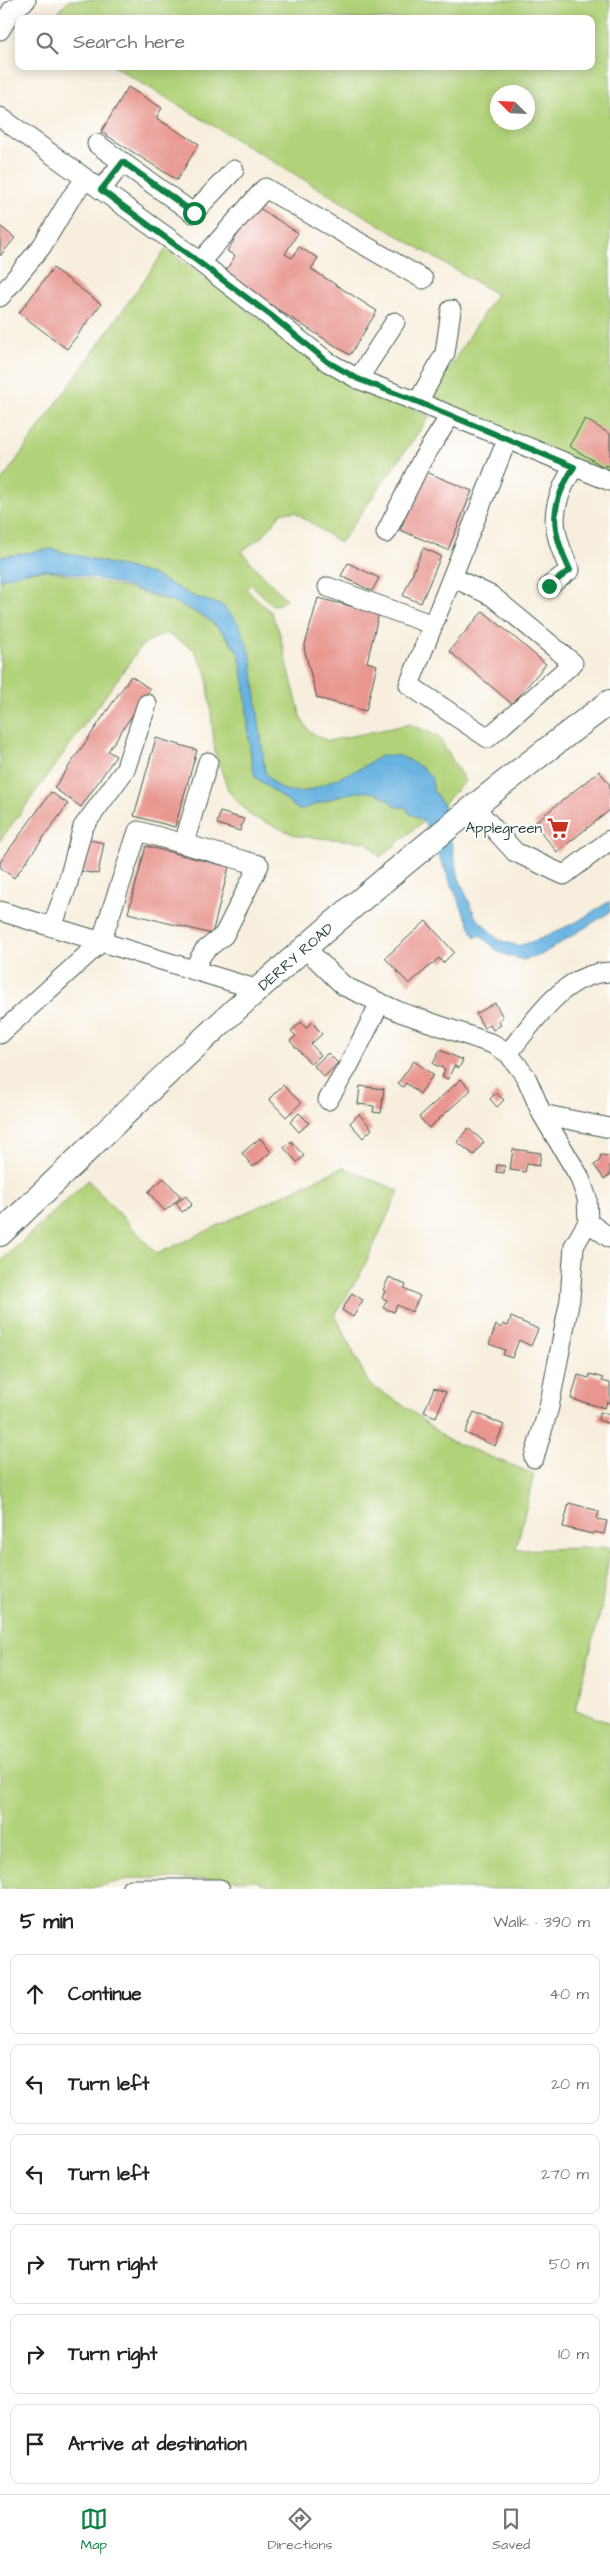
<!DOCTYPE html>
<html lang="en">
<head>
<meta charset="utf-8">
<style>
	body { margin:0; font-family:"Architects Daughter",sans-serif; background:#f2f2f2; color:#222 }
	.compass { position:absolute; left:490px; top:85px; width:45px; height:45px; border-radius:50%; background:#fff; box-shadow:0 2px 12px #0003; rotate:294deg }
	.stop { position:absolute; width:15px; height:15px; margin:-11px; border:4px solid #0b8043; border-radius:50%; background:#fff }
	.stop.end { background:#0b8043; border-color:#fff; box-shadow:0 1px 5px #0008 }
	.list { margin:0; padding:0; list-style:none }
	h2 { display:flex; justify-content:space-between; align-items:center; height:65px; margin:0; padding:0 20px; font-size:21px }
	h2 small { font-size:16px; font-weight:400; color:#767676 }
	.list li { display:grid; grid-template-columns:32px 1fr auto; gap:15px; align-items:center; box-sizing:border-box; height:80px; margin:0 10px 10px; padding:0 10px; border:1px solid #e0e0e0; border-radius:10px }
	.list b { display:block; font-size:19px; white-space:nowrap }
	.list em { font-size:16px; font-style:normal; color:#767676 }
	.icon { flex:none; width:28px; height:28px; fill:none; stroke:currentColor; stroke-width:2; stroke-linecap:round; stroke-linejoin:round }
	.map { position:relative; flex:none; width:610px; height:1889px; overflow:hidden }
	.search { position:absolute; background:#fff; box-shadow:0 2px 12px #0003; left:15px; right:15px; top:15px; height:55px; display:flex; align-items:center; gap:12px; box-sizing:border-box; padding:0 18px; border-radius:10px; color:#767676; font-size:19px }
	.sheet { height:605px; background:#fff }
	nav { display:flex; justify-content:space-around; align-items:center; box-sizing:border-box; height:70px; border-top:1px solid #e0e0e0; background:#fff; font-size:14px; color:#767676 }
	nav a { display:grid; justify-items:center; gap:2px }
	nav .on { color:#0b8043 }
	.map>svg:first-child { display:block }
</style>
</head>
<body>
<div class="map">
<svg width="610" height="1889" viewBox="0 0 610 1889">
	<rect width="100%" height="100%" fill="#fff"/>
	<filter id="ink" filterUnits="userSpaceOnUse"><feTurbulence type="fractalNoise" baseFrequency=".02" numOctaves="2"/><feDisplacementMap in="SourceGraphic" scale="10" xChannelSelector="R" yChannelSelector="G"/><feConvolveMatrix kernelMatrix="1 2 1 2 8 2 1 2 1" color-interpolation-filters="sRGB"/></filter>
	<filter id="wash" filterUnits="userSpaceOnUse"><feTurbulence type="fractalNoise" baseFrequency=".0096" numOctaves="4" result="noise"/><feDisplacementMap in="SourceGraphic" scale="20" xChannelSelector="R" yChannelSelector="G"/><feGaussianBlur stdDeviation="1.12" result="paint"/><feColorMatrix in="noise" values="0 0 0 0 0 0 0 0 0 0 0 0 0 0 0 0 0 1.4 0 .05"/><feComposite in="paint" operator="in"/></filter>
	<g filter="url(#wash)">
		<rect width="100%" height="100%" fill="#f7eedd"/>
		<path fill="#b2d279" stroke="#688856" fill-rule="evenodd" d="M 69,0 L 610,0 L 610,474 L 431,397 L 496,294 L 113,66 L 591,66 L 591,19 L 51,19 ZM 498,92 L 528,92 L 528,122 L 498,122 Z
			M 166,249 L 344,382 L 430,416 L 340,543 L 295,512 L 282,512 L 263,536 L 242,551 C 255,569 271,583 286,599 L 280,604 L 272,605 L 251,584 L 246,589 L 271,612 L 279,631 L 301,718 L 310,732 L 328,741 L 410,724 L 438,736 L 465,781 L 443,805 L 433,790 L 432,779 L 382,755 C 360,769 311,799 285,790 C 276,787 270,780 265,772 L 251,656 L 224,606 L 193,596 L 151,574 L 51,549 L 0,557 L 0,483 Z
			M 47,570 L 134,590 L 179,604 L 206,618 L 222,632 L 239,654 L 245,686 L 251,761 L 287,800 L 299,810 L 351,792 L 373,791 L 401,808 L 406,807 L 424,821 L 380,857 L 367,842 L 297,836 L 251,816 L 229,792 L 215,753 L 207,674 L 194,649 L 165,633 L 143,644 L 0,841 L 0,580 L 16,573 Z
			M 343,1167 L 399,1191 L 361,1273 L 335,1315 L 369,1384 L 409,1409 L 448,1440 L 534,1474 L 516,1550 L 610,1547 L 601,1610 L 575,1710 L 610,1723 L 610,1889 L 276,1889 L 255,1880 L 134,1878 L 86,1889 L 0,1889 L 0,1262 L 88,1180 L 157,1254 Z"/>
		<path fill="#69b3e1" stroke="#44788a" d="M 51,549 L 151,574 L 193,596 L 223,606 L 239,624 L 251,656 L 265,772 L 274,784 L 286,791 L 306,792 L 361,768 L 382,755 L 401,756 L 424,769 L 432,779 L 433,790 L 443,805 L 459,878 L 475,916 L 499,940 L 518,946 L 540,939 L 578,921 L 610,901 L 610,912 L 541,955 L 523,960 L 500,953 L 480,935 L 475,938 L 424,822 L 408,812 L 406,807 L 395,807 C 371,775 329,802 299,810 L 255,777 C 246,742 249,706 242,671 C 241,666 241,658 238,653 C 231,640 217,624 204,617 C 171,596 88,574 48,570 C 32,569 15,574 0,580 L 0,557 Z"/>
		<g id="blocks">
			<path fill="#e8968f" d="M 128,87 L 162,108 L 156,118 L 199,144 L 177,180 L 101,132 Z
				M 256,206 L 298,233 L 285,254 L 292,258 L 299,247 L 318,258 L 311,269 L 377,311 L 350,355 L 223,275 L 235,256 L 227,251 Z
				M 0,226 L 15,238 L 0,256 Z
				M 53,268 L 101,304 L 67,349 L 19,313 Z
				M 585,419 L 610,434 L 610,467 L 605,464 L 604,467 L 569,446 Z
				M 424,471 L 472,491 L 448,550 L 400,530 Z
				M 423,548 L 441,556 L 421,603 L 403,596 Z
				M 348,563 L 379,578 L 372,591 L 341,576 Z
				M 318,598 L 379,613 L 367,662 L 377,665 L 366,711 L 317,698 L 304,648 Z
				M 483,611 L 546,664 L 512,704 L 449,651 Z
				M 131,676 L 150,689 L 108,751 L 116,756 L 81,807 L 54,788 Z
				M 156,738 L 197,750 L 175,827 L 134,816 Z
				M 599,771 L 610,785 L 610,810 L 557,852 L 534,823 Z
				M 51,792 L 68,804 L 14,878 L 0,867 L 0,862 Z
				M 220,812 L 244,819 L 240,831 L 217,824 Z
				M 86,839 L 104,843 L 98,874 L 80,871 Z
				M 146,846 L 229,867 L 212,934 L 128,913 Z
				M 426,921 L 454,952 L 443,963 L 439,958 L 409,984 L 385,958 Z
				M 495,1003 L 503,1017 L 498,1021 L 501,1025 L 493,1030 L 490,1025 L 484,1028 L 476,1014 Z
				M 301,1022 L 306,1028 L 312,1022 L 322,1034 L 311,1044 L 321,1055 L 311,1064 L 290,1041 L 296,1036 L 291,1031 Z
				M 440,1050 L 463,1060 L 459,1068 L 454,1066 L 448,1079 L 442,1077 L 445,1069 L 433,1064 Z
				M 328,1053 L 338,1063 L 324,1077 L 314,1066 Z
				M 414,1061 L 433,1075 L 420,1094 L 406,1083 L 403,1087 L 398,1083 Z
				M 461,1079 L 471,1090 L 429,1128 L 419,1117 Z
				M 283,1085 L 301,1103 L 286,1117 L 269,1099 Z
				M 360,1086 L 384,1089 L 381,1113 L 373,1112 L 374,1106 L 358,1104 Z
				M 496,1093 L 504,1100 L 497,1107 L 490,1099 Z
				M 299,1113 L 309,1123 L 299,1132 L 290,1122 Z
				M 359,1114 L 372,1129 L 363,1138 L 350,1123 Z
				M 468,1128 L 484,1142 L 474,1155 L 457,1142 Z
				M 260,1138 L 271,1152 L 253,1167 L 242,1153 Z
				M 291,1141 L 304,1156 L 297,1162 L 284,1148 Z
				M 513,1149 L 541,1153 L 539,1166 L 527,1164 L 525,1172 L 510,1170 Z
				M 601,1155 L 610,1156 L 610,1175 L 604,1179 L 594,1165 L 599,1162 Z
				M 497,1165 L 505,1166 L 504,1173 L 496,1172 Z
				M 164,1178 L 181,1197 L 165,1211 L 148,1192 Z
				M 186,1196 L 192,1205 L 182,1212 L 176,1203 Z
				M 389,1277 L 406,1285 L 404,1288 L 420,1296 L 412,1312 L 397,1305 L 394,1312 L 383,1308 L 387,1300 L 382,1298 L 385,1291 L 383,1290 Z
				M 352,1293 L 363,1300 L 353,1317 L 342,1310 Z
				M 511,1317 L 538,1329 L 531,1346 L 519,1340 L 512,1358 L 503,1355 L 505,1350 L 489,1344 L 496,1325 L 502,1328 L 503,1324 L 508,1326 Z
				M 590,1374 L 603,1378 L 602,1381 L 610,1383 L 610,1403 L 607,1402 L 605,1408 L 571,1399 L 578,1375 L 589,1378 Z
				M 434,1388 L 446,1392 L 436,1417 L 424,1412 Z
				M 474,1412 L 504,1425 L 495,1446 L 465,1433 Z
				M 600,1412 L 610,1415 L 610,1424 L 598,1420 Z
				M 569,1503 L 599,1511 L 597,1519 L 607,1521 L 604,1534 L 594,1532 L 593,1534 L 563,1527 Z"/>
		</g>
	</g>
	<g filter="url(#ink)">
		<use href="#blocks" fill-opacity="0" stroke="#3f584d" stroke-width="1"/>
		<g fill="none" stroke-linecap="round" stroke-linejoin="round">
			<g stroke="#3f584d" stroke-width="21">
				<path id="minor" d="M 0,30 L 12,10 L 26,0
					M 0,117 L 178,245 L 328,362 L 358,379 L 418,402 L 610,481
					M 97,144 L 193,213 L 234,170
					M 101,190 L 123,162
					M 200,262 L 265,188 L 423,279
					M 0,297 L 42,246 L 70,199 L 86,179
					M 358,379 L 395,322
					M 418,402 L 445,353 L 451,310
					M 386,533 L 422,460 L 450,416
					M 452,577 L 492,596 L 573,663 L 488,738 L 409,685 L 502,452 L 508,440
					M 549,586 L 570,570 C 550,529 549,506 574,467
					M 328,587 L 433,625
					M 475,808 L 515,852 L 564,875 L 610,840
					M 184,843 L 208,762
					M 0,911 L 259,990
					M 52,927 L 67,886 L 83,827 L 125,770 L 147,704
					M 305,948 L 344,986 L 400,1012 L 493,1044 L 508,1053 L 526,1077 L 542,1114 L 579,1176 L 587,1198 L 588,1222 L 610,1238
					M 0,1034 L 101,942 L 138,831 L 259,865 L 224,935 L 204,951 L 193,970
					M 508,1053 C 536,1020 563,973 610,972
					M 328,1100 L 348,1067 L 380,1003
					M 542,1114 L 610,1128
					M 534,1458 L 549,1407 L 570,1299 L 574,1246 L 588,1222
					M 131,1889 L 220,1889"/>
			</g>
			<g stroke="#3f584d" stroke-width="26">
				<path id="major" d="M 0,1234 C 101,1138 200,1038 306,947 C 404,862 506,779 610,702"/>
			</g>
			<use href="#minor" stroke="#fff" stroke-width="19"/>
			<use href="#major" stroke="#fff" stroke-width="24"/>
		</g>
	</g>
	<g fill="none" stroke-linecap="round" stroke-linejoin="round" filter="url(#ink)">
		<path stroke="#0b8043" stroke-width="6" d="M 194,213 L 123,162 L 101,190 L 273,317 L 328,362 L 358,379 L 418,402 L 574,467 C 549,506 550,529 570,570 L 549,586"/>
	</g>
	<defs>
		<g id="supermarket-bare" transform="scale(1.725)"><path d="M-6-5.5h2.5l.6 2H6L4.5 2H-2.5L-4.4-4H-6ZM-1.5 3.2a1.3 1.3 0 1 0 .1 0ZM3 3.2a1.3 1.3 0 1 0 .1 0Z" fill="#c8321e" stroke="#fff" stroke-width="2.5" paint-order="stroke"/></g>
	</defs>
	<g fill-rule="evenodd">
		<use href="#supermarket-bare" x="558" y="828"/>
	</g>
	<g text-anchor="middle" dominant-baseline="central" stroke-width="4" stroke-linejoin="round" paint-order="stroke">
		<g font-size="15" fill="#1f3d34" stroke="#fff" text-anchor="end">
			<text x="542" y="828">Applegreen</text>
		</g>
		<g font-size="15" fill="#1f3d34" stroke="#fff">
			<text transform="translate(296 957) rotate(-41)">DERRY ROAD</text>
		</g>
	</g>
</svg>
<svg class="compass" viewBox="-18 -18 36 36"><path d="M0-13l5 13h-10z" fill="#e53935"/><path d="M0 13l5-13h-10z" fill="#767676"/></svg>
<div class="stop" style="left:194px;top:213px"></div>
<div class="stop end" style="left:549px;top:586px"></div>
<div class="search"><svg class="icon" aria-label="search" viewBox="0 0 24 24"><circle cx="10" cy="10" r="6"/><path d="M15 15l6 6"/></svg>Search here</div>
</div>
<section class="sheet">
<h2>5 min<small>Walk · 390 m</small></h2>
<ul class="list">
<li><svg class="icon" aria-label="ahead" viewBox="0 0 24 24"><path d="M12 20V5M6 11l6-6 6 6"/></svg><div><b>Continue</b></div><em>40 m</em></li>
<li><svg class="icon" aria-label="left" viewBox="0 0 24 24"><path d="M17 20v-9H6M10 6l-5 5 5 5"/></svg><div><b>Turn left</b></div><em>20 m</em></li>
<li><svg class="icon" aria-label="left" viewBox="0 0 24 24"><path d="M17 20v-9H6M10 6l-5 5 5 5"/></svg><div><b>Turn left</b></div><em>270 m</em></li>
<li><svg class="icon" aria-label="right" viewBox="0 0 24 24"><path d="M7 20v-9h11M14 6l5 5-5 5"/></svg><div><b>Turn right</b></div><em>50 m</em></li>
<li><svg class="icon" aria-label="right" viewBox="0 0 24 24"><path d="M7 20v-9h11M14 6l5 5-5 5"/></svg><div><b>Turn right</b></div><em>10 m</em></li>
<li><svg class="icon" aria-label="arrive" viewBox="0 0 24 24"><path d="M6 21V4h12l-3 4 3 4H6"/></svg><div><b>Arrive at destination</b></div></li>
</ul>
</section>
<nav>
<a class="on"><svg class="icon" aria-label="map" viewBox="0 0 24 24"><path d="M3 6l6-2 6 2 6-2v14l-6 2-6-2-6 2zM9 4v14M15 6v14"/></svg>Map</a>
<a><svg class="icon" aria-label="directions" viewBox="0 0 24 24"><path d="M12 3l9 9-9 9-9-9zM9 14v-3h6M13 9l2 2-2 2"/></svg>Directions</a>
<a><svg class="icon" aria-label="saved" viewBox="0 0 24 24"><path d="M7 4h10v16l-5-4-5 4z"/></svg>Saved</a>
</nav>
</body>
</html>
